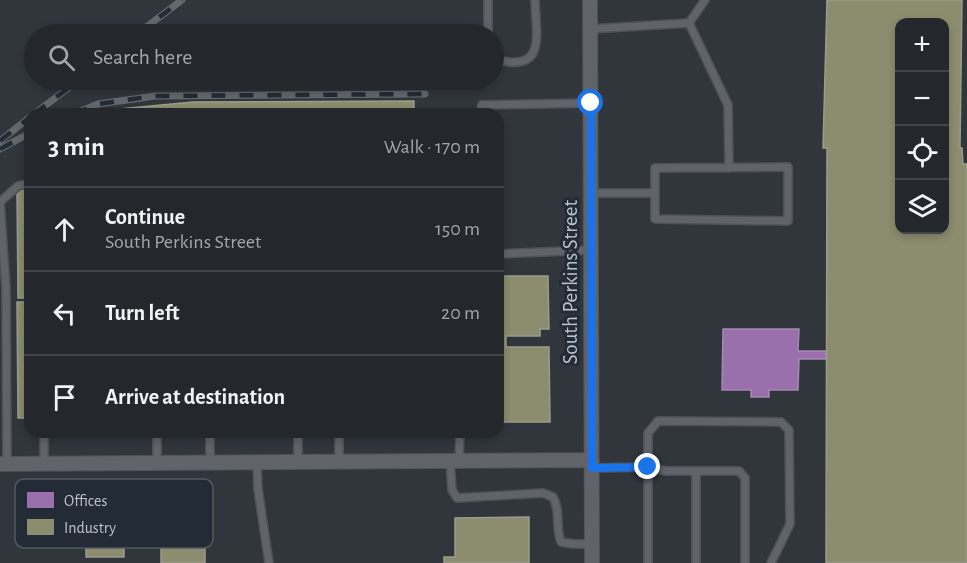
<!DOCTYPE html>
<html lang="en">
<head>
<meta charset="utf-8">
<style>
	body { margin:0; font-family:"Alegreya Sans",sans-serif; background:#2c3035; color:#f1f3f6 }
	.controls { position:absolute; right:18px; top:18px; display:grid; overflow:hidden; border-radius:12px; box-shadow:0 3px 9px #0003 }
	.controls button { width:54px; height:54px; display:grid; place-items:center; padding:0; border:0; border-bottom:2px solid #414449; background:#24282d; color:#f1f3f6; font:30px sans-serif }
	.stop { position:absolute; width:18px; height:18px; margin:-14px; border:4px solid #1a73e8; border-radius:50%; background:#fff }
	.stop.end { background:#1a73e8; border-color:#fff; box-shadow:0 2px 6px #0008 }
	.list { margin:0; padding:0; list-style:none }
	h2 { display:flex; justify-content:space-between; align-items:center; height:78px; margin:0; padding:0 24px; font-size:26px }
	h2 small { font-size:20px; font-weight:400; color:#a3a6aa }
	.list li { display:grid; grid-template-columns:39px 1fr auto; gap:18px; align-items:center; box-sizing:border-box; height:84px; padding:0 24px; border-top:2px solid #414449 }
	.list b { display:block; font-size:22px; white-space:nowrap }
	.list p { margin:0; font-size:20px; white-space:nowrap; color:#a3a6aa }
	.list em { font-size:20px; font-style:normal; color:#a3a6aa }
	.icon { flex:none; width:33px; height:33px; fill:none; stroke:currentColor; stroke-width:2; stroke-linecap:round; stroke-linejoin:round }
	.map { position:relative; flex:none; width:967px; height:563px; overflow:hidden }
	.search { position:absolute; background:#24282d; box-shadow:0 3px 9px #0003; left:24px; top:24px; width:480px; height:66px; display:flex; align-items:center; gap:15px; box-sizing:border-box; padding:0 21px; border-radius:33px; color:#a3a6aa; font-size:22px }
	.panel { position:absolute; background:#24282d; box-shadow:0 3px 9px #0003; left:24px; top:108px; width:480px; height:330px; border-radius:18px }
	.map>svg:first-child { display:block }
</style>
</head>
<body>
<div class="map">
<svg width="967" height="563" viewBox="0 0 967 563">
	<rect width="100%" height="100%" fill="#30363c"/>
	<path fill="#9970ab" stroke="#a489b5" stroke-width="1.5" d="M 723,329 L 799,329 L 798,351 L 826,351 L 826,359 L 799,359 L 798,390 L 769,390 L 769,397 L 751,397 L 751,390 L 722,390 Z"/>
	<path fill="#8c8c6e" stroke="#9a9c8a" stroke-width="1.5" fill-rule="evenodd" d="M 827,0 L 962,0 L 960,148 L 962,148 L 963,164 L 967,164 L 967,563 L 826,563 L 827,148 L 823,148 ZM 900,22 L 944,22 L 944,230 L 900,230 Z
		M 414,101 L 414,114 L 112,114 L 119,109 L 193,102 Z
		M 17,189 L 30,189 L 30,298 L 18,298 Z
		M 498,276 L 548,276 L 549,329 L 540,329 L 540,336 L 506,336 L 506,347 L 549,347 L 550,422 L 498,422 Z
		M 17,302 L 30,302 L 30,418 L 18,418 Z
		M 86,501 L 124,501 L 124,557 L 86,557 Z
		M 529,517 L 529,563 L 444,563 L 444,557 L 455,557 L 455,518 Z
		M 161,535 L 205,535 L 205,563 L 161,563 Z"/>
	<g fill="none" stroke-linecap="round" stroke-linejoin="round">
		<g stroke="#4e5256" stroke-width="10">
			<path id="service" d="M 488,0 L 488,34
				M 689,23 L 728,105 L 729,168
				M 590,29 L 689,23 L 705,0
				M 494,59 C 547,74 536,36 535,0
				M 480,114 L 482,105 L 591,103
				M 591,193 L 655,193 L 655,168 L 788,167 L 788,221 L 655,219 L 655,193
				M 0,202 L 6,288 L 7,464
				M 0,202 L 18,186 L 30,183
				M 498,254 L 591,250
				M 44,432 L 44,463
				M 298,432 L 298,462
				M 339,432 L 339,462
				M 450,461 L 452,490 L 457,498 L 543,493 L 553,497 C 561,511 555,527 561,542 L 574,544 L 592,544
				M 459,461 L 460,432
				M 210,462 L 210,432
				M 257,462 L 258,489 L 269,563
				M 157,463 L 157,432
				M 592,468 L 648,467 L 648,563
				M 696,472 L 696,563
				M 745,563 L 745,478 L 739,471 L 666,471 L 648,467 L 648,433 L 658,421 L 781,422 L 789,430 L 790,524 L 771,563"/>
		</g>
		<g stroke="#4e5256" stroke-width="16">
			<path id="minor" d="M 590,0 L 592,563
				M 0,464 L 592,460"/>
		</g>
		<use href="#service" stroke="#60646a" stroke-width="7"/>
		<use href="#minor" stroke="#60646a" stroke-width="14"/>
		<g stroke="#63686d" stroke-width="7">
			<path id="rail" d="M 137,34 L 182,0
				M 34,114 L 79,80
				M 74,114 L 98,104 L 155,96 L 425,94
				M 0,141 L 30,117
				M 0,149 L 30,133"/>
		</g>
		<use href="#rail" stroke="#232c36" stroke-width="4.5" stroke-dasharray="14" stroke-linecap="butt"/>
	</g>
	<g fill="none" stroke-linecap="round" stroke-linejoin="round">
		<path stroke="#1a73e8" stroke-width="8" d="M 591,103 L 592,468 L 648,467"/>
	</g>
	<g text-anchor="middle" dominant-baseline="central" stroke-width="6" stroke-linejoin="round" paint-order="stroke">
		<g font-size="21" fill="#bcc2cb" stroke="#232c36">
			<text transform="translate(570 282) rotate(-90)">South Perkins Street</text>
		</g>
	</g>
	<rect x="15" y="479" width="198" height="69" rx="9" fill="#232c36" stroke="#515963" stroke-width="1.5"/>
	<rect x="27" y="492" width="27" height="16" fill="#9970ab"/>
	<rect x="27" y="519" width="27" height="16" fill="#8c8c6e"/>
	<g font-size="16" fill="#bcc2cb">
		<text x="64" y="506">Offices</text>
		<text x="64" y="533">Industry</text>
	</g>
</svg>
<div class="controls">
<button>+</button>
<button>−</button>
<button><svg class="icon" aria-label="locate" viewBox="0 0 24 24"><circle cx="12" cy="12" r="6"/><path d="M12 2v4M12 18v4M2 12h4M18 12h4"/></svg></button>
<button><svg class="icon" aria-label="layers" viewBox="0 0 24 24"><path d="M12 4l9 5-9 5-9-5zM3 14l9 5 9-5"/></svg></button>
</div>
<div class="stop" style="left:591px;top:103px"></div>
<div class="stop end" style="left:648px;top:467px"></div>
<div class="search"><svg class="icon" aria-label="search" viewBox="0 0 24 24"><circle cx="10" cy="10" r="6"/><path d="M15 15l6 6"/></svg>Search here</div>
<section class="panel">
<h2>3 min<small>Walk · 170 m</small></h2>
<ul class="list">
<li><svg class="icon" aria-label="ahead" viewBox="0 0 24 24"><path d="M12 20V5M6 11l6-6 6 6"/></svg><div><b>Continue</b><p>South Perkins Street</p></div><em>150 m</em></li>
<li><svg class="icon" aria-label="left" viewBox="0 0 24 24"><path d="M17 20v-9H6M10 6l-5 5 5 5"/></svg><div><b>Turn left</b></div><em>20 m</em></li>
<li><svg class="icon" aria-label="arrive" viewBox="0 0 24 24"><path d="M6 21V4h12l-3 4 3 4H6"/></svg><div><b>Arrive at destination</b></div></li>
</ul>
</section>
</div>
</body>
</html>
